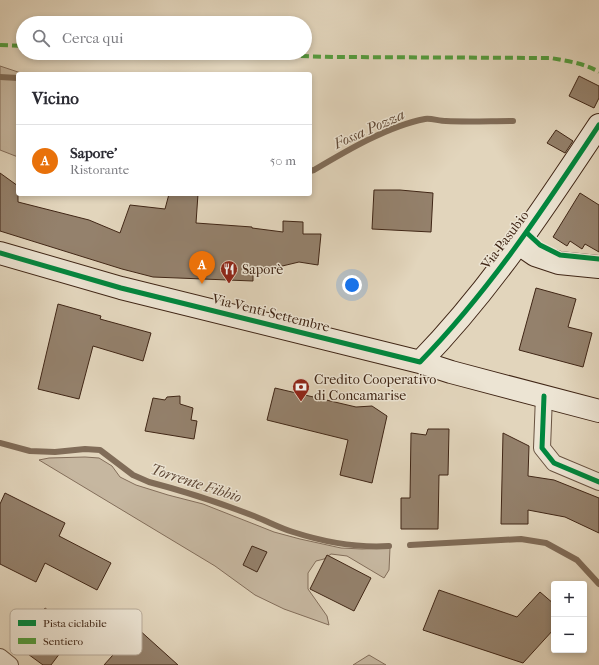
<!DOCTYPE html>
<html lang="it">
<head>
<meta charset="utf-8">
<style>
	body { margin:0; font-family:"IM FELL French Canon",serif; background:#f2f2f3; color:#2b2b33 }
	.controls { position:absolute; right:12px; bottom:12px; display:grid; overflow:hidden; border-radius:4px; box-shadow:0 2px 6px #0003 }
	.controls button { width:36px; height:36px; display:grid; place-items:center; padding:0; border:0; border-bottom:1px solid #e1e1e2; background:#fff; color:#2b2b33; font:20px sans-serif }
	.you { position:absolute; left:352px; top:285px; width:14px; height:14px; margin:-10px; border:3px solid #fff; border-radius:50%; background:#1a73e8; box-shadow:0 0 0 6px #1a73e833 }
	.badge { display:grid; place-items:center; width:26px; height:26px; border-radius:50%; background:#8f2418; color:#fff; font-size:13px; font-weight:700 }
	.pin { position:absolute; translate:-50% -33px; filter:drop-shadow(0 1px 2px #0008) }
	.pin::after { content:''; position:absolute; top:21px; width:14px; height:12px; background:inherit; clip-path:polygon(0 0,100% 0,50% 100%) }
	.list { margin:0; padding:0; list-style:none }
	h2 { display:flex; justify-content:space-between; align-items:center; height:52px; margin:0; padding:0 16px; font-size:17px }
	h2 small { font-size:13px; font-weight:400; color:#7c7c81 }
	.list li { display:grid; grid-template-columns:26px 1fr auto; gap:12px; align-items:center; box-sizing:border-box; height:72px; padding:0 16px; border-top:1px solid #e1e1e2 }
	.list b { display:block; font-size:15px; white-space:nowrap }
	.list p { margin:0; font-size:13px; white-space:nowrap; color:#7c7c81 }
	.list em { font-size:13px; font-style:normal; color:#7c7c81 }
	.icon { flex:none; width:22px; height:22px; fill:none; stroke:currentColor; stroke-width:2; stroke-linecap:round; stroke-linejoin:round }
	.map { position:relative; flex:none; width:599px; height:665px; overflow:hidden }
	.search { position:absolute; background:#fff; box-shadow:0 2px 6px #0003; left:16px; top:16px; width:296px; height:44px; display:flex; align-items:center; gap:10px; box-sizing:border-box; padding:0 14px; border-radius:22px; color:#7c7c81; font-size:15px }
	.panel { position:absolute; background:#fff; box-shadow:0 2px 6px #0003; left:16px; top:72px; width:296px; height:124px; border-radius:4px }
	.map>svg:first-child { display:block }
</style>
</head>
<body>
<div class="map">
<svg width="599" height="665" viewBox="0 0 599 665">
	<rect width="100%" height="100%" fill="#e2d5bc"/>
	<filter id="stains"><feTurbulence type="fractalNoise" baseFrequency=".005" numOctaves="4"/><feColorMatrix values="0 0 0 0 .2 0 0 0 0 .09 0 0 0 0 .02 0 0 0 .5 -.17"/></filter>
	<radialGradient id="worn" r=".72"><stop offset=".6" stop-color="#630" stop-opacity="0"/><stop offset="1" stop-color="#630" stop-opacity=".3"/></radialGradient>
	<path fill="#c6b7a0" stroke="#836e5b" d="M 0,66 L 24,74 L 18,74 L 18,157 L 0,150 Z
		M 85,457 L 99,458 L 112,466 L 120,477 L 136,485 L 168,495 L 203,504 L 274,532 L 300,539 L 341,548 L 362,549 L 390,548 L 389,570 L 384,578 L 347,556 L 331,554 L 324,559 L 316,561 L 308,573 L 308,589 L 327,616 L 329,625 L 284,609 L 255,595 L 215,566 L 39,460 L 49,458 Z
		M 369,655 L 386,665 L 353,665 Z"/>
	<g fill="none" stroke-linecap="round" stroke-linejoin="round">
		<path stroke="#806c58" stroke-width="6" d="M 0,77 L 18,78
			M 310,171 L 314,170 C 346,151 388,126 425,119 C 431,118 439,121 446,121 C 468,122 491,121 513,121
			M 0,443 L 30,451 L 55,452 L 85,449 L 100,450 L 133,475 L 149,482 C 184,491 220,503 254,516 C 267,521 280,528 293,532 C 324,542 357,548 389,546
			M 410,545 L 521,539 L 546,543 L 577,560 L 599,584"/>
	</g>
	<path fill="#94816c" stroke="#402616" d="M 579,76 L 599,86 L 599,98 L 594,108 L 569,96 Z
		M 556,130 L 573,141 L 565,153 L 547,143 Z
		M 0,173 L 18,186 L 18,202 L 89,220 L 120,233 L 130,205 L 165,209 L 169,194 L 198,194 L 196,223 L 252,227 L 252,228 L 283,232 L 283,221 L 303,222 L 303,234 L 321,234 L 318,265 L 299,262 L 253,273 L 253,281 L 153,277 L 122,269 L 0,231 Z
		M 374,190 L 400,190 L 433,193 L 431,232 L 372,229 Z
		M 580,193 L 599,205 L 599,252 L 585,244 L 582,249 L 570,241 L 567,246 L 553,237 Z
		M 536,288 L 576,299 L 568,327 L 592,333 L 583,367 L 519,350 Z
		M 58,304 L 101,316 L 100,319 L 151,333 L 143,361 L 93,346 L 79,399 L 38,389 Z
		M 275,388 L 356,407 L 372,406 L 387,416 L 372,483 L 340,475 L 348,440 L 267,420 Z
		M 180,396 L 180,404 L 193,408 L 191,420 L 197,421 L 194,439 L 145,431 L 153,398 L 165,400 L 167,397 Z
		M 428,429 L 449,429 L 448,475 L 439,475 L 438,529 L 401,529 L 401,498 L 410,498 L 411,433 L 426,435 Z
		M 503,433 L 529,446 L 528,476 L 554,480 L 599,498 L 599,533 L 565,517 L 528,510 L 528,524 L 501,524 Z
		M 5,493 L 65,523 L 59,536 L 111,563 L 97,590 L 45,563 L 36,582 L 0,564 L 0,504 Z
		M 252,546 L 267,552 L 257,572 L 243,565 Z
		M 327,555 L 371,578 L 354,611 L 310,589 Z
		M 439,590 L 517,617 L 540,592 L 554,604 L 554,629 L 523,663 L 423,630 Z
		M 45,608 L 66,623 L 56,638 L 66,645 L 51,665 L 43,665 L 21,649 L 30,637 L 26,634 Z
		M 137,628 L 178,665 L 104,665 Z"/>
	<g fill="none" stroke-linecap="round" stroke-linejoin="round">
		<g stroke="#685240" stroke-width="18">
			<path id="street" d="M 544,396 L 542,448 L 554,463 L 599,482
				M 0,657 L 10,665"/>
		</g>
		<g stroke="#402616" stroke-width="24">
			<path id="secondary" d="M 519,244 L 535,255 L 559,263 L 599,267
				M 0,253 L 121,288 L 420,362 L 451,372 L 599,411
				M 420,362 C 490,290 544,208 599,125"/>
		</g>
		<use href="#street" stroke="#ece4d3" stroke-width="16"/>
		<use href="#secondary" stroke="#ece4d3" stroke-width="22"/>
		<path stroke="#539c3d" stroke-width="4" stroke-dasharray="8 4" stroke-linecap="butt" d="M 0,45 L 23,46
			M 193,53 L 334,57 L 551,58 C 567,61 584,63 599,72"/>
		<g stroke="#ece4d3" stroke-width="8">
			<path id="cycleway" d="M 527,233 L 540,245 L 560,255 L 599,259
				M 0,253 L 121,288 L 420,362 C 490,290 544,208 599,125
				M 544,396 L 542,448 L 554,463 L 599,482"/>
		</g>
		<use href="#cycleway" stroke="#00873e" stroke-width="5"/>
	</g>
	<defs>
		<g id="restaurant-pin" transform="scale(0.9)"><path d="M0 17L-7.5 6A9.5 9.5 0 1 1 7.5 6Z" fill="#8f2418" stroke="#ece4d3"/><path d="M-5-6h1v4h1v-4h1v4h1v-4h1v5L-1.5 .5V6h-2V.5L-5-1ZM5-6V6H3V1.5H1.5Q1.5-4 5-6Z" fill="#fff"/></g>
		<g id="bank-pin" transform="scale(0.9)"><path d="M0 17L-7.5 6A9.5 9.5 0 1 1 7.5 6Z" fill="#8f2418" stroke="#ece4d3"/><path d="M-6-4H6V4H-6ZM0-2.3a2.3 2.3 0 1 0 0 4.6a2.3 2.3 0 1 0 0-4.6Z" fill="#fff"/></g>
	</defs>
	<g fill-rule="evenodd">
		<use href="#restaurant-pin" x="229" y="269"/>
		<use href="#bank-pin" x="301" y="387"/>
	</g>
	<g text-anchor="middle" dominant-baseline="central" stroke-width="3" stroke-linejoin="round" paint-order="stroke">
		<g font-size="14" fill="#402616" stroke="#ece4d3">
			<text transform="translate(505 240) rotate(-53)">Via Pasubio</text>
			<text transform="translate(271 313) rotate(14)">Via Venti Settembre</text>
		</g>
		<g font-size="14" fill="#402616" stroke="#ece4d3" text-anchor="start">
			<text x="242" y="269">Saporè</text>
			<text x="314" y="379">Credito Cooperativo<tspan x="314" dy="16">di Concamarise</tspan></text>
		</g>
		<g font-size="15" font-style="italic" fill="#604937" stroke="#ece4d3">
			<text transform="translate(369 129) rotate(-24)">Fossa Pozza</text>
			<text transform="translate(196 483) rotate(18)">Torrente Fibbio</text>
		</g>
	</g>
	<rect x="10" y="609" width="132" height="46" rx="6" fill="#ece4d3" stroke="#b8ab9a" stroke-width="1"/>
	<rect x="18" y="620" width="18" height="6" fill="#00873e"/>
	<rect x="18" y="638" width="18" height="6" fill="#539c3d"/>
	<g font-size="11" fill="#402616">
		<text x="43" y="627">Pista ciclabile</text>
		<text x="43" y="645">Sentiero</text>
	</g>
	<rect width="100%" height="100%" filter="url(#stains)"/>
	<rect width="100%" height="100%" fill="url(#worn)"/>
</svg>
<div class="controls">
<button>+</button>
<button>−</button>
</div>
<div class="you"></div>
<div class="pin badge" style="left:202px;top:284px;background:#e8710a">A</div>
<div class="search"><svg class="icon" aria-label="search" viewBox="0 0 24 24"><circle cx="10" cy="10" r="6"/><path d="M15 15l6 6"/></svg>Cerca qui</div>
<section class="panel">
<h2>Vicino<small></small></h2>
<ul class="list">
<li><span class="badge" style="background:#e8710a">A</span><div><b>Sapore'</b><p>Ristorante</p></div><em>50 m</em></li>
</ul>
</section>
</div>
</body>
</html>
